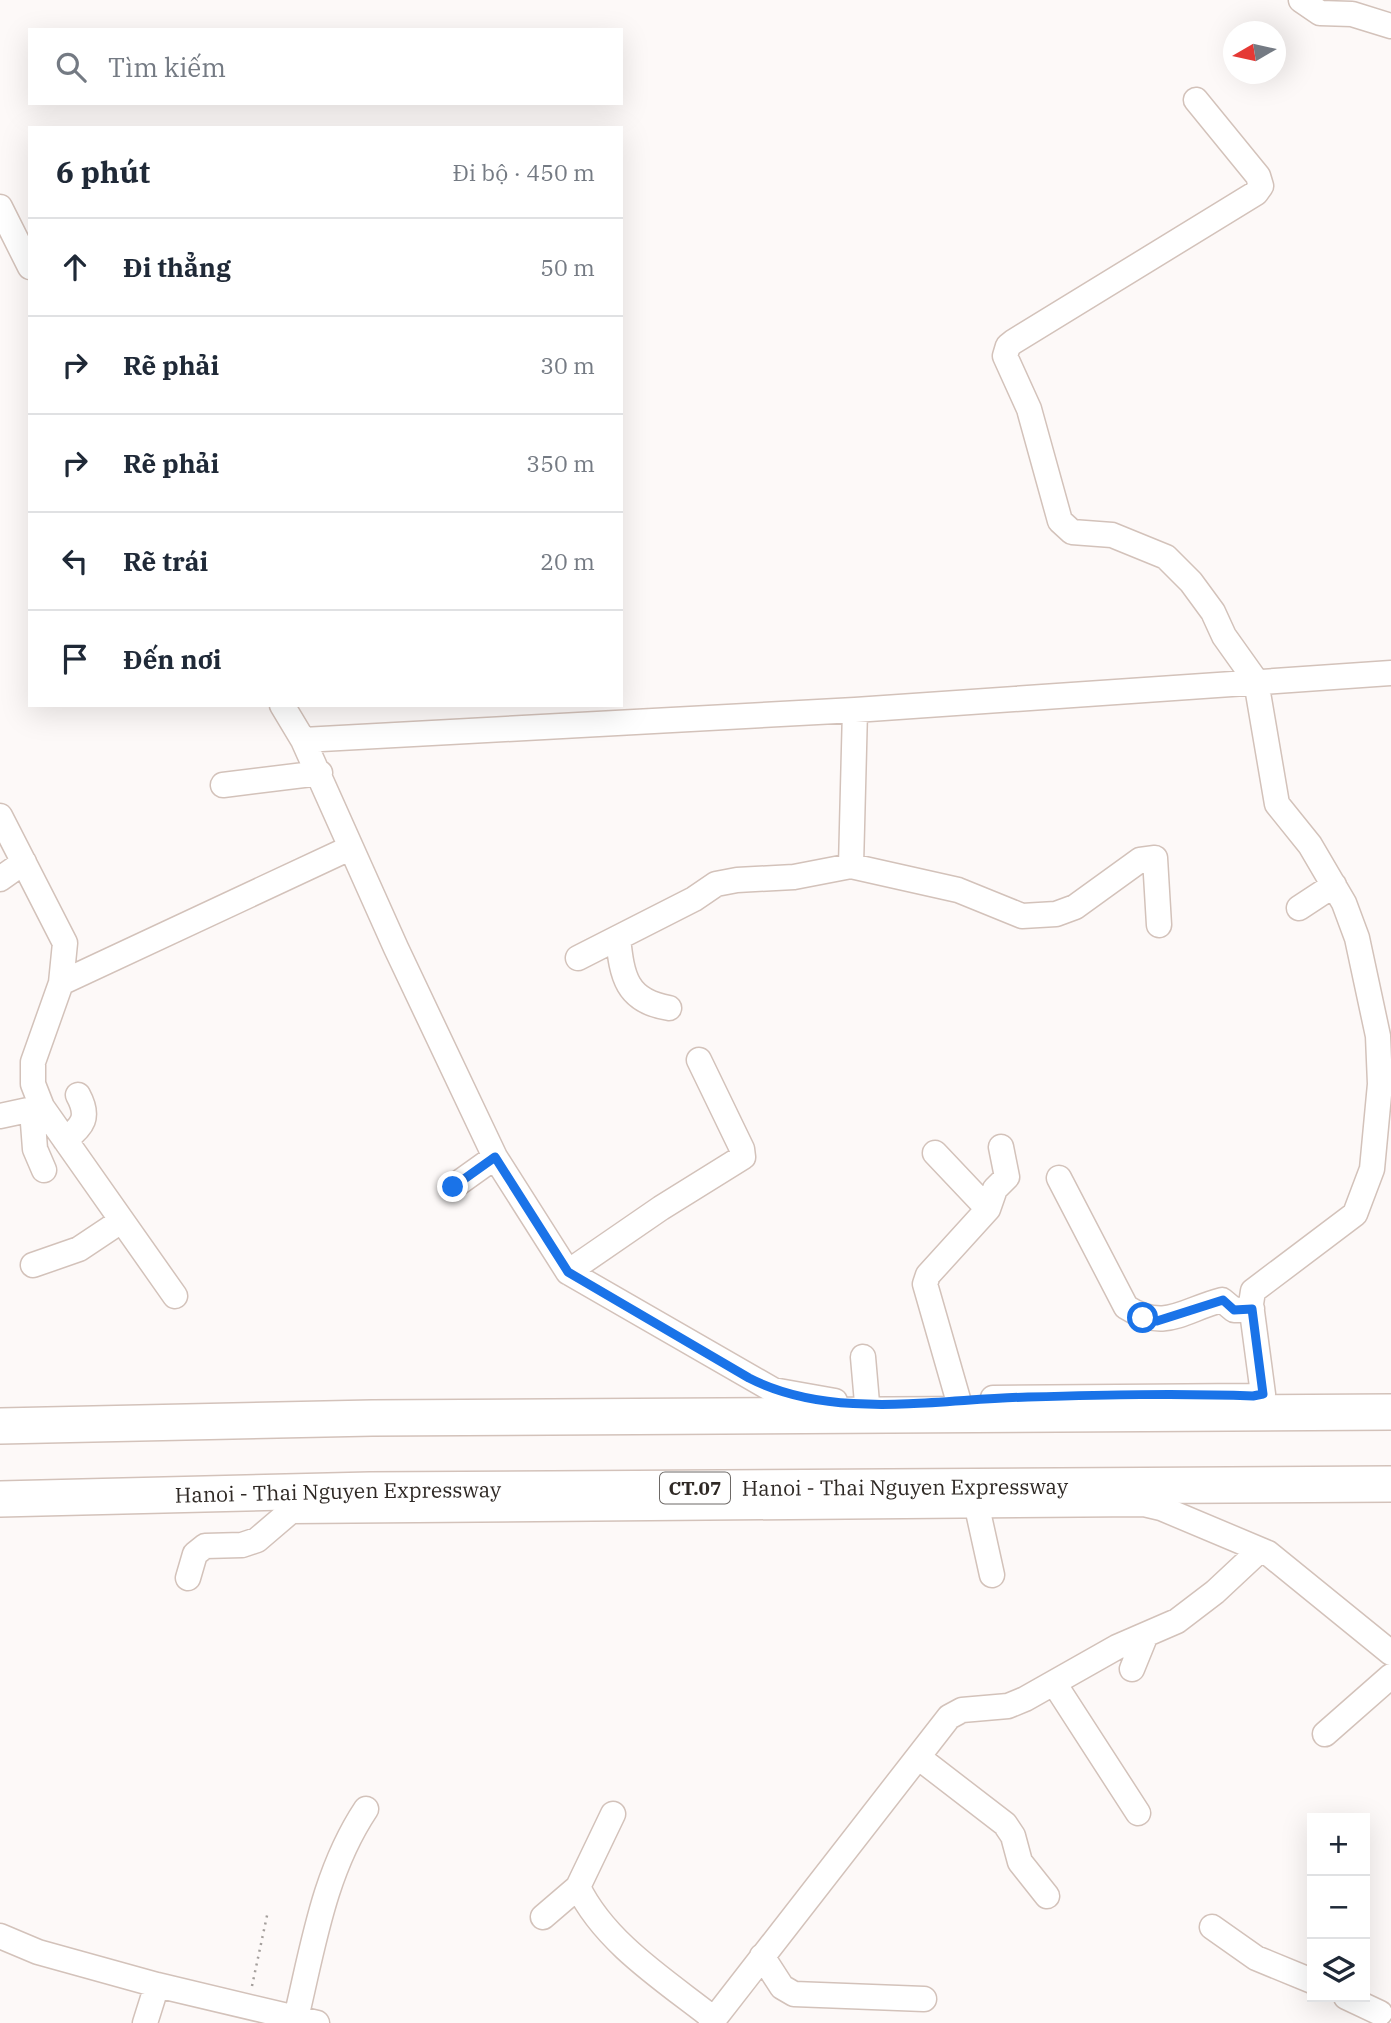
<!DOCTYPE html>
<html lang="vi">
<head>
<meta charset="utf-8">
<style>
	body { margin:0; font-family:"IBM Plex Serif",serif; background:#f2f2f3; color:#1f2937 }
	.controls { position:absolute; right:21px; bottom:21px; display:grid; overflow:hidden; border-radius:0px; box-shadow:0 7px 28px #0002 }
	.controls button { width:63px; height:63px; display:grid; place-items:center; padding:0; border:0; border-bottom:2px solid #e0e1e3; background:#fff; color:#1f2937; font:35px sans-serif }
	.compass { position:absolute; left:1223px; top:21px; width:63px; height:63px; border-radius:50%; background:#fff; box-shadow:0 7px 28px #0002; rotate:261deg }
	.stop { position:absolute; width:21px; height:21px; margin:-16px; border:5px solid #1a73e8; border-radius:50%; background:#fff }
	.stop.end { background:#1a73e8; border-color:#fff; box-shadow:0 2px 7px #0008 }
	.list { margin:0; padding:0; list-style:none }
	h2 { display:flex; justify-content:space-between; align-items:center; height:91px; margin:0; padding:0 28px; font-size:30px }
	h2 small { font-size:23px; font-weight:400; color:#747a83 }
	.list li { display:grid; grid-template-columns:46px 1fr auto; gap:21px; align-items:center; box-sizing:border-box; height:98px; padding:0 28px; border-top:2px solid #e0e1e3 }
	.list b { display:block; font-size:26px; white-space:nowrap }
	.list em { font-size:23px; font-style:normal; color:#747a83 }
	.icon { flex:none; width:38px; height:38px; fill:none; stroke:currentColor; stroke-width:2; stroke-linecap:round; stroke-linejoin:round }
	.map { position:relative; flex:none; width:1391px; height:2023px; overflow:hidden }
	.search { position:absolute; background:#fff; box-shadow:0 7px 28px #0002; left:28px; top:28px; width:595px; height:77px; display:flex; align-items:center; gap:18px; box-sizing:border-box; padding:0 24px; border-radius:0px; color:#747a83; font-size:26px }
	.panel { position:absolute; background:#fff; box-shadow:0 7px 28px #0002; left:28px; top:126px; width:595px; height:581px; border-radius:0px }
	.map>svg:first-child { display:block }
</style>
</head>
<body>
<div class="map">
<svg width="1391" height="2023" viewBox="0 0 1391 2023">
	<rect width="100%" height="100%" fill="#fdf9f8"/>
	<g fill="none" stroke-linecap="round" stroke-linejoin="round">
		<g stroke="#d3c2ba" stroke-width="27">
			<path id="minor" d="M 1301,0 L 1320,13 L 1352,14 L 1391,26
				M 0,207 L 30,267
				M 282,705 L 303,740 L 855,710 L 1391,673
				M 303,740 L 396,948 L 495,1157 L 568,1272 L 773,1390 L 835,1401
				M 223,785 L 320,773
				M 0,816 L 65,943 L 61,983 L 33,1062 L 33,1084 L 42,1107 L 175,1296
				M 851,866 L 855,710
				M 0,879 L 24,862
				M 1299,908 L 1334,885
				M 618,938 C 622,976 626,1001 669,1008
				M 578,958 L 694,899 L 716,884 L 737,880 L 794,877 L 851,866 L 958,890 L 1022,916 L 1056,914 L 1075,907 L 1140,860 L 1155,858 L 1159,925
				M 61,983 L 350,848
				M 32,1110 L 35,1149 L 44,1170
				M 0,1116 L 42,1107
				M 65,1140 C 83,1126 90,1117 78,1095
				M 935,1153 L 988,1209
				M 1059,1178 L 1126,1307 C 1165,1332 1183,1310 1222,1300 L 1234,1310 L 1252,1309
				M 453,1187 L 495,1157
				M 33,1265 L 79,1249 L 121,1221
				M 568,1272 L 661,1208 L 743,1157 L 742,1149 L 699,1060
				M 863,1357 L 867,1403
				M 993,1398 L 1253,1396 L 1263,1394 L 1251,1304 L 1253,1291 L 1355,1214 L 1372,1169 L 1380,1084 L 1378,1036 L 1357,938 L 1344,903 L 1310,845 L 1277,804 L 1256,681 L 1224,636 L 1213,612 L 1191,582 L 1166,557 L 1112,535 L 1072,532 L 1060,521 L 1029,409 L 1005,356 L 1008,346 L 1013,342 L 1256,193 L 1261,186 L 1258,176 L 1196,100
				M 958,1399 L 925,1284 L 928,1275 L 988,1209 L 995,1189 L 1007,1177 L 1001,1147
				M 977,1507 L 992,1575
				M 188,1578 L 195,1554 L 205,1546 L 242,1545 L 257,1540 L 291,1511 L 1144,1504 L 1161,1508 L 1268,1553 L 1391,1653
				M 1132,1669 L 1145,1637
				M 1054,1683 L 1138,1813
				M 1325,1734 L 1391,1676
				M 918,1757 L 1005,1824 L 1013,1836 L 1020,1862 L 1047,1896
				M 578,1887 C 605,1943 666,1981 714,2019
				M 543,1917 L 578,1887 L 613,1814
				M 1212,1927 L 1256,1958 L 1312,1981
				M 0,1936 L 38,1952 L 157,1985 L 317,2023
				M 762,1956 L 782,1987 L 794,1994 L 924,1999
				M 1346,1997 L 1380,2013
				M 296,2018 C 313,1947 324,1872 366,1809
				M 145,2023 L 157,1985
				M 711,2023 L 949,1717 L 962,1710 L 1008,1706 L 1025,1699 L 1117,1647 L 1177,1621 L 1215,1592 L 1260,1550"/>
		</g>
		<g stroke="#d3c2ba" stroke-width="38">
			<g id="highway">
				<path d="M 0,1426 L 372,1418 L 1391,1412"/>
				<path id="s1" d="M 0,1499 L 370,1490 L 1391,1484"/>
			</g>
		</g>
		<path stroke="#a49f9c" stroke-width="2.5" stroke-dasharray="2 5" stroke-linecap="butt" d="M 252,1986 L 268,1911"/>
		<use href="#minor" stroke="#fff" stroke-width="24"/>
		<use href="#highway" stroke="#fff" stroke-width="35"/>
	</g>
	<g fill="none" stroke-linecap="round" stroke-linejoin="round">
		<path stroke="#1a73e8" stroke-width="9" d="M 453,1187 L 495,1157 L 568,1272 L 749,1378 C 833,1421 938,1399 1028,1397 C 1103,1395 1178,1393 1253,1396 L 1263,1394 L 1252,1309 L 1234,1310 L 1223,1300 L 1157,1321 L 1143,1318"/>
	</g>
	<g text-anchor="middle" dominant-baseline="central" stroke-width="6" stroke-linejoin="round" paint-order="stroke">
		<rect fill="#fff" stroke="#6d6966" stroke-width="2" x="660" y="1472.5" width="70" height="31" rx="5"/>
		<g font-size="19" font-weight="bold" fill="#2f2925">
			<text x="695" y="1488">CT.07</text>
		</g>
		<g font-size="21" fill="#2f2925" stroke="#fff">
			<text stroke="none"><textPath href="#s1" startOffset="905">Hanoi - Thai Nguyen Expressway</textPath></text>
			<text stroke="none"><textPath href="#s1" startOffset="338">Hanoi - Thai Nguyen Expressway</textPath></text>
		</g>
	</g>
</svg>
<div class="controls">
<button>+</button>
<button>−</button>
<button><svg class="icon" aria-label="layers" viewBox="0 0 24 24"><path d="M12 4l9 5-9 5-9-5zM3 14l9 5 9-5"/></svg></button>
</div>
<svg class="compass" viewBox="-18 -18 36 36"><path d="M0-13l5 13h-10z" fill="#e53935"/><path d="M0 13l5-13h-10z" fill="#747a83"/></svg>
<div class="stop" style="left:1143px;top:1318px"></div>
<div class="stop end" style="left:453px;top:1187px"></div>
<div class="search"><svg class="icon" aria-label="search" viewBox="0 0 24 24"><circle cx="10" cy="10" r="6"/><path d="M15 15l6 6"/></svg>Tìm kiếm</div>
<section class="panel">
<h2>6 phút<small>Đi bộ · 450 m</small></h2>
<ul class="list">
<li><svg class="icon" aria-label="ahead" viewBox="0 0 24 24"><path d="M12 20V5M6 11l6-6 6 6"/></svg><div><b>Đi thẳng</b></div><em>50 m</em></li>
<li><svg class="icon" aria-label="right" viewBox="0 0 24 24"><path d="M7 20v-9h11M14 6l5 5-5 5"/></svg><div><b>Rẽ phải</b></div><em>30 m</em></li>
<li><svg class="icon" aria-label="right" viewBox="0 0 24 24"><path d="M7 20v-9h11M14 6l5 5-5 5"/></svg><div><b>Rẽ phải</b></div><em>350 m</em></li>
<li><svg class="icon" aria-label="left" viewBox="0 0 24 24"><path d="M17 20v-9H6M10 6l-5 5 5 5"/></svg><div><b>Rẽ trái</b></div><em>20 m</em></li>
<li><svg class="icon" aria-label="arrive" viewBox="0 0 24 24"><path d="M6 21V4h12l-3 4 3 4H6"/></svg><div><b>Đến nơi</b></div></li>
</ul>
</section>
</div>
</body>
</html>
